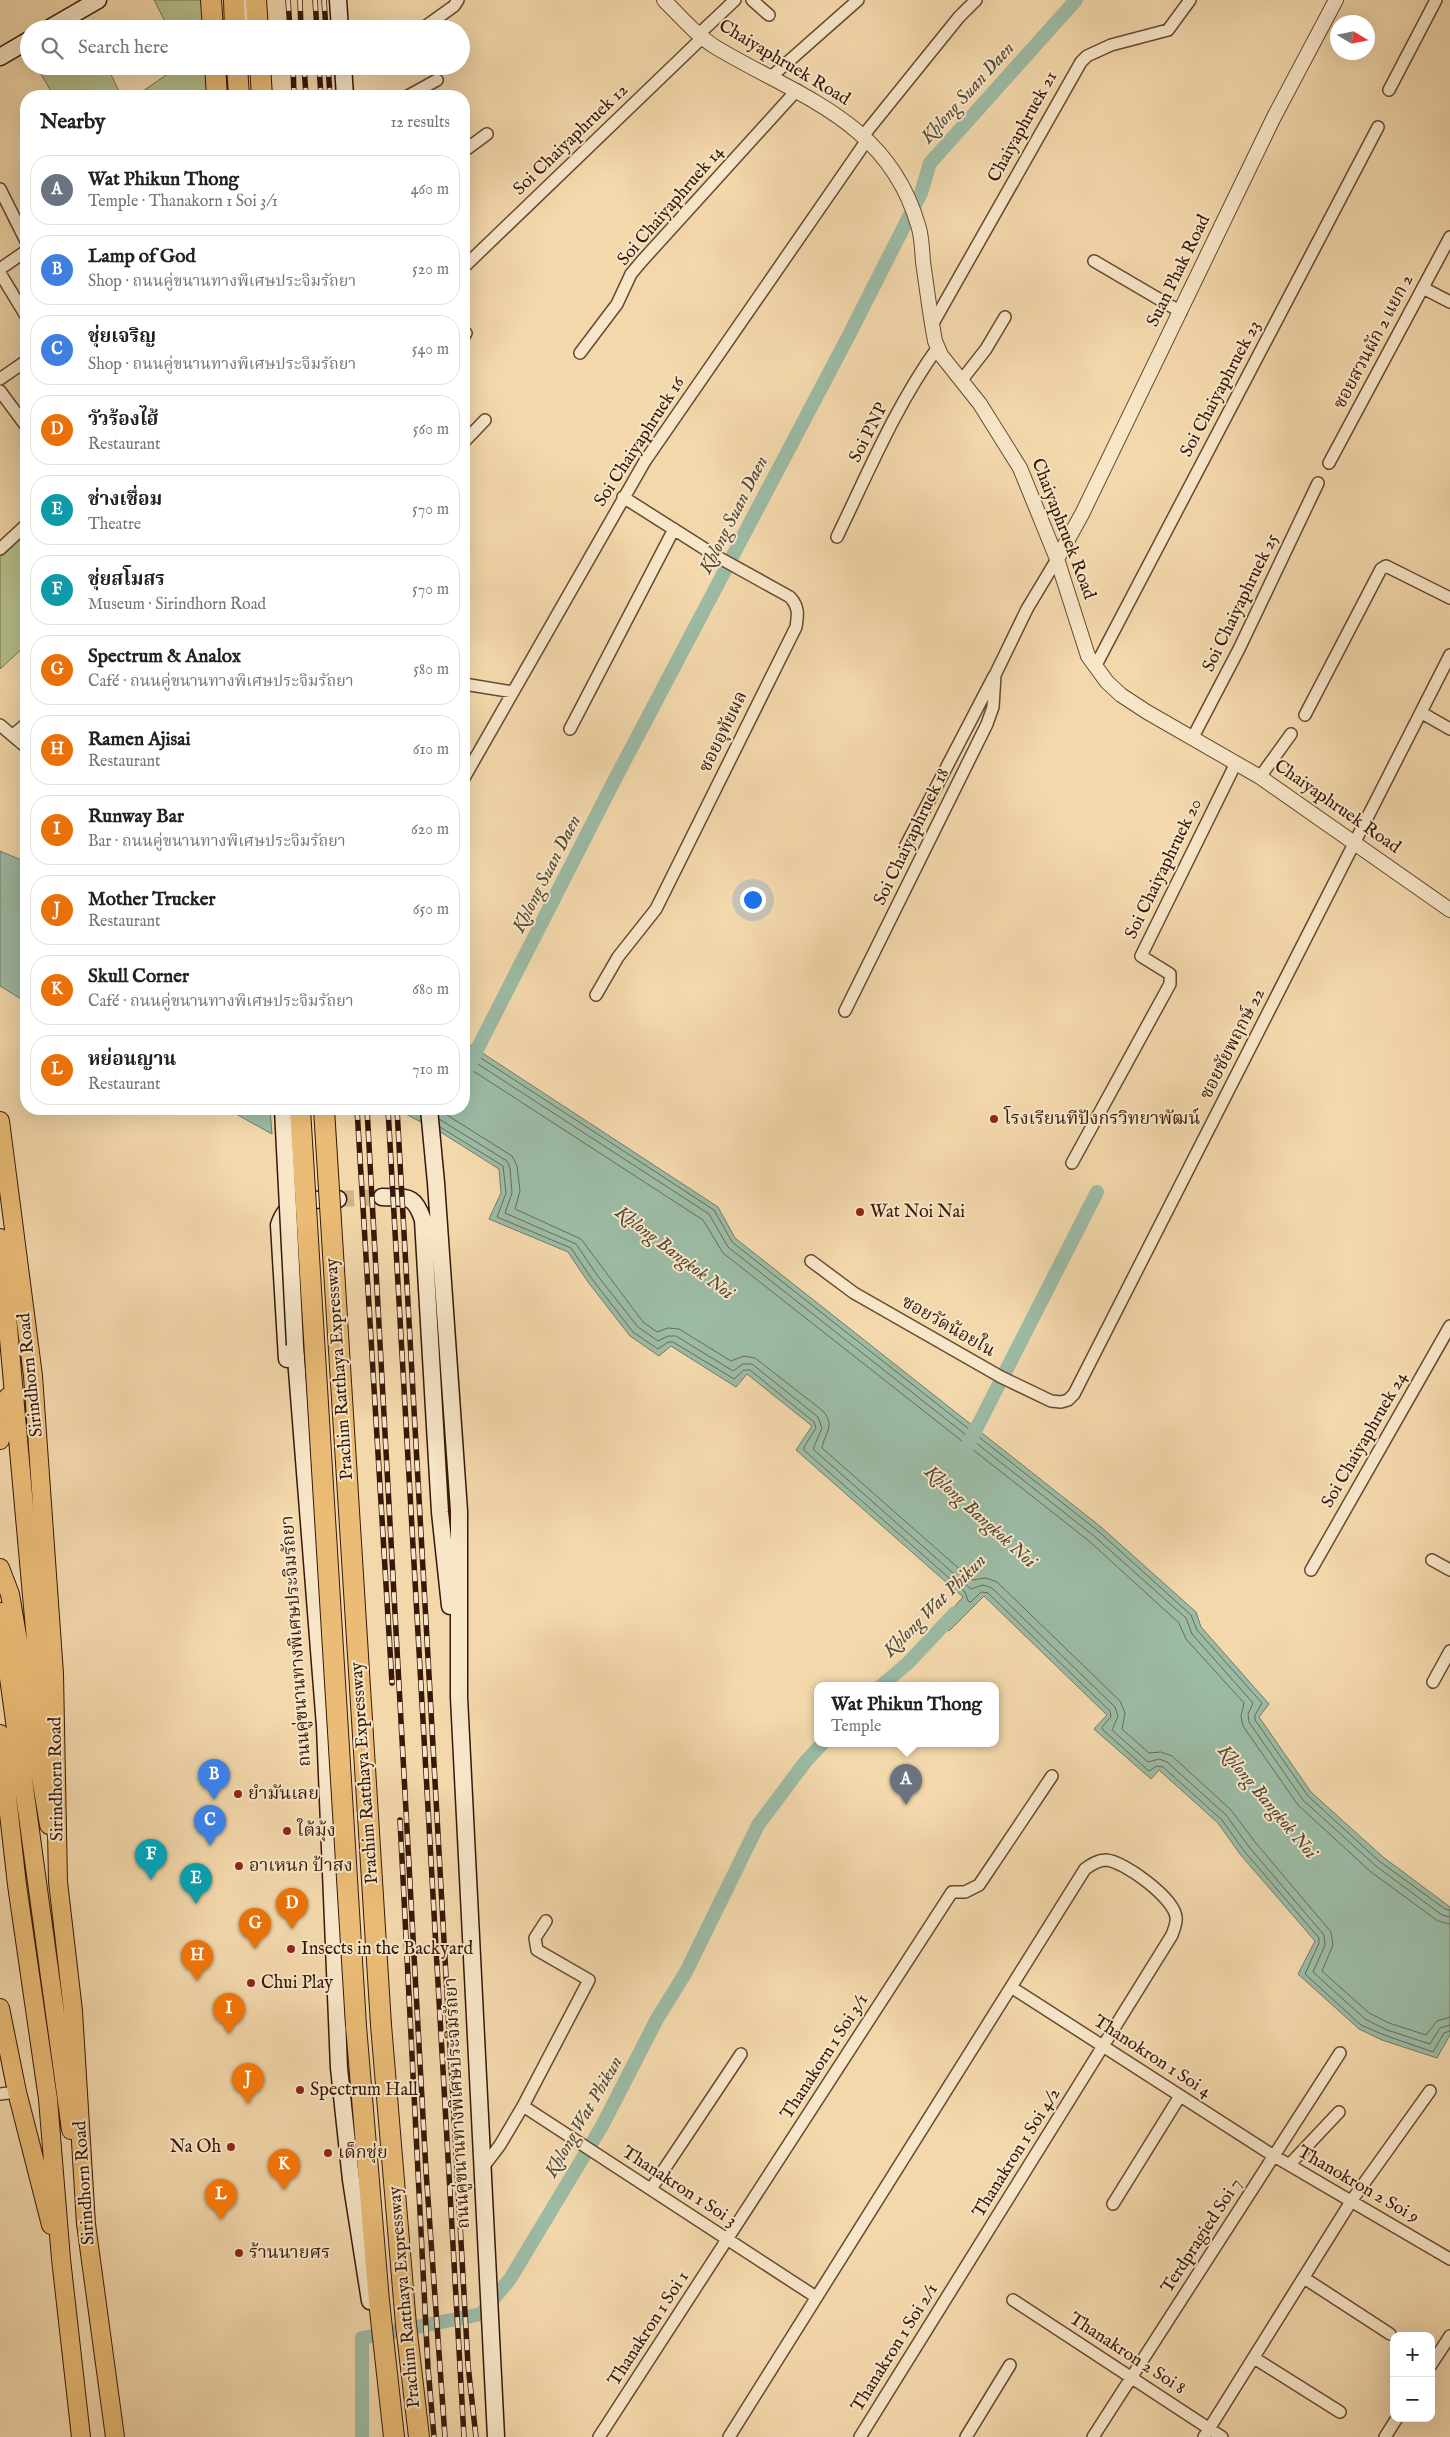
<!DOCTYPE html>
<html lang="en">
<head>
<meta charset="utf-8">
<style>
	body { margin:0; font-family:"IM FELL English","Noto Serif Thai",serif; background:#f6f6f6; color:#222 }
	.controls { position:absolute; right:15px; bottom:15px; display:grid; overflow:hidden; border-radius:10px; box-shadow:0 5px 20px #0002 }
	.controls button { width:45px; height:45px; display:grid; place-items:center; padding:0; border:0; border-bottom:1px solid #e0e0e0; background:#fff; color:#222; font:25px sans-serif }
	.compass { position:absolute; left:1330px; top:15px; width:45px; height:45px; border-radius:50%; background:#fff; box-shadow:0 5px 20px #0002; rotate:100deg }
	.you { position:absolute; left:752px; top:899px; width:18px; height:18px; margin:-12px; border:4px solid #fff; border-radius:50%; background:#1a73e8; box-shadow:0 0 0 8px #1a73e833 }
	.badge { display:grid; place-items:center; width:32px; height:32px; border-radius:50%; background:#8f2418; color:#fff; font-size:16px; font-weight:700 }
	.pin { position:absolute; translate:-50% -41px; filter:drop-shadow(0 1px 2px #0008) }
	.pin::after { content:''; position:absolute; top:26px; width:18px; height:15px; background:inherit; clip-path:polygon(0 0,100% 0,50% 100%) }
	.popup { position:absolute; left:814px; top:1682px; width:185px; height:65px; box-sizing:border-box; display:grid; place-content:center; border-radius:10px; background:#fff; filter:drop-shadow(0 1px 4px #0005); font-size:16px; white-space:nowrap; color:#767676 }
	.popup b { font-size:19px; color:#222 }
	.popup::after { content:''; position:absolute; left:50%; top:100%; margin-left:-10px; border:10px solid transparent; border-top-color:#fff }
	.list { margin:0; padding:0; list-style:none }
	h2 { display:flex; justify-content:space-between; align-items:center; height:65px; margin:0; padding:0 20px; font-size:21px }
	h2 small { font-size:16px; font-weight:400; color:#767676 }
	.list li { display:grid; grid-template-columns:32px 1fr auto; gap:15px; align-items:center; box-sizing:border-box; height:70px; margin:0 10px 10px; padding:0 10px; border:1px solid #e0e0e0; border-radius:20px }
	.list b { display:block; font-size:19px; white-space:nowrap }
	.list p { margin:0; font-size:16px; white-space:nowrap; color:#767676 }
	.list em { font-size:16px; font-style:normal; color:#767676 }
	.icon { flex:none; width:28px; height:28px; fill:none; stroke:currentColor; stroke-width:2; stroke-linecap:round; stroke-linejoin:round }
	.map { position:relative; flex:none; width:1450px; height:2437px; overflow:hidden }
	.search { position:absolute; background:#fff; box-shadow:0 5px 20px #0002; left:20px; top:20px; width:450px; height:55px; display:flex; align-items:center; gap:12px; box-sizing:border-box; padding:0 18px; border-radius:28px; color:#767676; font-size:19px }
	.panel { position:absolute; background:#fff; box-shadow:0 5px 20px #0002; left:20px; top:90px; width:450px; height:1025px; border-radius:20px }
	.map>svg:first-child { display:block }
</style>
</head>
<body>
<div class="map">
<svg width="1450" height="2437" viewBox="0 0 1450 2437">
	<rect width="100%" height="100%" fill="#f3d8ab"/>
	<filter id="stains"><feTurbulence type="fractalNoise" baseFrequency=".004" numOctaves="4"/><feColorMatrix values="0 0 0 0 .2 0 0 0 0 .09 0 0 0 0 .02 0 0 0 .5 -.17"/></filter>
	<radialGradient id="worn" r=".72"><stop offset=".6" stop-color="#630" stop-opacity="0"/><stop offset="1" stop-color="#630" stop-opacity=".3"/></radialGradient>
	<path fill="#b6c08d" stroke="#776c4a" d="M 154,0 L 221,0 L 223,29 L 169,29 Z
		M 36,66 L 107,66 L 121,96 L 54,96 Z
		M 179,66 L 226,66 L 228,96 L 136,96 Z
		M 26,530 L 26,645 L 0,669 L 0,551 Z"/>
	<path fill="#9cbba5" stroke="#747a66" d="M 0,851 L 26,862 L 26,1002 L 0,986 Z
		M 464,1041 L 718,1207 L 735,1238 L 1101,1527 L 1196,1612 L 1201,1627 L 1269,1704 L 1259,1717 L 1311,1792 L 1383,1857 L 1450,1907 L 1450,2035 L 1437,2058 L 1382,2040 L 1359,2029 L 1298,1974 L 1315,1941 L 1240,1854 L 1218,1823 L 1159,1770 L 1151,1779 L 1094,1729 L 1107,1715 L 984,1596 L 949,1631 L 940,1623 L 963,1597 L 796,1450 L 812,1426 L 747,1374 L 736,1387 L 671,1346 L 659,1356 L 630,1336 L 588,1282 L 568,1252 L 489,1219 L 501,1193 L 499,1169 L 442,1133 L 396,1109 L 464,1109 Z
		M 227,1109 L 270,1109 L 272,1134 Z"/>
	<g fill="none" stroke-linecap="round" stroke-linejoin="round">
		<path stroke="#6a6a56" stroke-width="1" d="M 464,1047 L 714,1210 L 732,1242 L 1098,1531 L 1191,1615 L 1197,1630 L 1262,1703 L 1255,1715 L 1255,1720 L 1308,1796 L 1379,1861 L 1445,1909 L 1450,1910
			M 464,1055 L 709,1214 L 728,1247 L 1094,1536 L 1186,1618 L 1192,1634 L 1253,1703 L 1248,1714 L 1249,1722 L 1303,1800 L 1376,1866 L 1442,1915 L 1450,1917
			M 464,1065 L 703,1220 L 723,1253 L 1089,1541 L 1179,1623 L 1186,1639 L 1244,1703 L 1241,1716 L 1243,1726 L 1298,1805 L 1371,1872 L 1438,1921 L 1450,1924
			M 439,1110 L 512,1156 L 517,1166 L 520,1191 L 515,1209 L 581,1239 L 643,1322 L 657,1332 L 668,1328 L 679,1329 L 731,1361 L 744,1356 L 755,1358 L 823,1411 C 836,1426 824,1434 822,1448 L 972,1580 L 986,1578 L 997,1582 L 1120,1701 L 1125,1713 L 1122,1729 L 1149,1753 L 1161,1752 L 1172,1756 L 1231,1810 L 1255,1842 L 1331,1932 L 1333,1945 L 1322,1971 L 1369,2013 L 1389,2023 L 1426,2035 L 1437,2021 L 1450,2017
			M 439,1119 L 507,1161 L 510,1168 L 512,1193 L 505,1213 L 576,1244 L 597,1275 L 638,1327 L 658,1341 L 668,1336 L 676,1336 L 733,1371 L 743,1364 L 752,1364 L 818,1417 L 822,1428 L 813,1449 L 971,1589 L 983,1585 L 992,1588 L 1115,1707 L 1118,1716 L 1112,1730 L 1148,1762 L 1159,1759 L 1167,1762 L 1226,1815 L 1249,1847 L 1324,1935 L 1325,1945 L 1313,1972 L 1365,2019 L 1387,2030 L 1430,2044 L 1440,2028 L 1450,2025
			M 440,1127 L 503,1166 L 506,1193 L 497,1217 L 571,1248 L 592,1279 L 633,1332 L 658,1349 L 668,1342 L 673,1342 L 734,1379 L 744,1370 L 750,1370 L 814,1422 L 816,1428 L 804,1447 L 804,1450 L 965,1592 L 968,1601 L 971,1602 L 981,1592 L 988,1593 L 1110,1711 L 1111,1717 L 1102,1727 L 1103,1730 L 1149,1771 L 1157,1766 L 1163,1767 L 1222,1820 L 1244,1851 L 1319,1938 L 1319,1943 L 1305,1974 L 1361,2025 L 1384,2035 L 1433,2052 L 1444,2033 L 1450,2031"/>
		<path stroke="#9cbba5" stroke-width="14" d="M 464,1075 L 613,783 L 849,335 L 921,193 L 930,163 L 1076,0
			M 968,1445 L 1097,1192
			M 881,1686 L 908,1663 L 955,1613
			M 362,2437 L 362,2338 L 481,2314 L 510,2279 L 602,2126 L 657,2019 L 686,1972 L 758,1825 L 806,1761 L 822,1744"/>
		<path stroke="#ceb28a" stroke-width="16" stroke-dasharray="16 8" stroke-linecap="butt" d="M 338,1199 L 382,1197"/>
		<g stroke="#674831" stroke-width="14">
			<path id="minor" d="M 752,0 L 769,15
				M 422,29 L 454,6 L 458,0
				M 699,34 L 735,0
				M 772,76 L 858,0
				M 1389,90 L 1436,0
				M 408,96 L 437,80
				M 863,136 L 959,17 L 976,0
				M 464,151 L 487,134
				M 0,189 L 26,241
				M 1094,261 L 1181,312
				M 464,267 L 702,38
				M 0,269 L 26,251
				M 0,273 L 26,316
				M 1423,288 L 1450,302
				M 932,325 L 1081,62 L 1087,56 L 1111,45 L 1168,30 L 1190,0
				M 464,336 L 466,333
				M 580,353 L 617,304 L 631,274 L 641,262 L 797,90
				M 0,379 L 26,361
				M 961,381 L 986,349 L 1005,317
				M 0,391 L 26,426
				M 464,442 L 485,420
				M 1329,463 L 1450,237
				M 837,537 C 868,473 896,405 938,347
				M 0,549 L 26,525
				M 1095,667 L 1378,127
				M 464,684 L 513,692
				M 1422,713 L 1450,729
				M 1305,715 L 1381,569 L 1386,566 L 1450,598
				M 0,725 L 26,747
				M 570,729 L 674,529
				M 13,735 L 26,724
				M 1193,737 L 1239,649 L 1318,483
				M 1260,777 L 1291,734
				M 464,778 L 645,461 L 867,140
				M 905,847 L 994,676
				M 596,995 L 618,957 L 656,909 L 796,627 C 798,614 799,607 790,597 L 716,556 L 623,497
				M 845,1011 L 987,724 L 993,707 L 995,675 L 1027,609 L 1057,559
				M 1072,1163 L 1170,984 L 1170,974 L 1141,956 L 1236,763
				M 811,1261 L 854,1293 L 1001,1377 L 1051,1401 L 1061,1402 L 1068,1400 L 1074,1394 L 1450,655
				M 1432,1560 L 1450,1570
				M 1311,1570 L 1450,1326
				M 1433,1682 L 1450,1651
				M 1011,1987 L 1274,2156 L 1450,2259
				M 0,2094 L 17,2092
				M 523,2106 L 816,2297
				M 1290,2164 L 1339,2112
				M 481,2170 L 500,2145 L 523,2106 L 589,1980 L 537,1950 L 535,1938 L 546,1921
				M 651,2189 L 741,2054
				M 1113,2204 L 1180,2096
				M 1304,2278 L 1390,2334
				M 1013,2300 L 1222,2437
				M 1254,2358 L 1340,2412
				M 1431,2365 L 1450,2336
				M 599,2437 L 952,1892 L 965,1892 L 979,1885 L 1052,1776
				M 729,2437 L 1085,1869 C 1092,1864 1098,1860 1106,1860 C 1124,1861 1174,1898 1176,1917 C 1177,1923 1174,1929 1172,1935 L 860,2437
				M 966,2437 L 1010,2365
				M 1093,2437 L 1340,2053
				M 1204,2437 L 1352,2200 L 1430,2091
				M 1385,2437 L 1397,2418"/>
		</g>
		<g stroke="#674831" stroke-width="16">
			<path id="tertiary" d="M 664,0 C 680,16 697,36 717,48 C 799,97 888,121 918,225 C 922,236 922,250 923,262 C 927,289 930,315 935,341 L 941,355 L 980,404 L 1020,468 L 1057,559 L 1088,656 L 1107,682 L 1121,695 L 1147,712 L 1260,777 L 1450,910
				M 1057,559 L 1082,514 L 1274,117 L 1336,0"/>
		</g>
		<g stroke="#381808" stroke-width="19">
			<path id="secondary" d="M 246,0 L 248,29
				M 338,0 L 340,29
				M 48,29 L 98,0
				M 0,57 L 29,40
				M 343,66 L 345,96
				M 429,1109 L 436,1183 L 459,1511 L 459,1697 L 496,2437
				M 382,1197 C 408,1198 414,1194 423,1220 L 440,1512 L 450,1606
				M 295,1345 L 325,1726 L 339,2068 L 351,2180 L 370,2301
				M 287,1359 L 279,1225 C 289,1195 311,1201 338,1199"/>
		</g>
		<g stroke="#381808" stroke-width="20">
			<path id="primary" d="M 0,1121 L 33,1376 L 54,1674 L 58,1882 L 73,2011 L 86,2224 L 115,2437
				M 0,1238 L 46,1752
				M 0,1440 L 8,1397
				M 0,1568 L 10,1594 L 49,1825
				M 0,1612 L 71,2130
				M 0,1734 L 17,1885 L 48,2099 L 61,2259 L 81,2437
				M 0,2008 L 17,2092 L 51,2225"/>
		</g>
		<g stroke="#381808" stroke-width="22">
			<path id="motorway" d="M 211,0 L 213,29
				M 234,0 L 235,29
				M 256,0 L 258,29
				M 215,66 L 217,96
				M 237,66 L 239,96
				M 260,66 L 262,96
				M 381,2025 L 406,2325 L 419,2437
				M 356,2026 L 379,2301 L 394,2437"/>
		</g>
		<use href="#minor" stroke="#f7e6c8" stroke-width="11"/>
		<use href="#tertiary" stroke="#f7e6c8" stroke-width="14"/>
		<use href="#secondary" stroke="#f7e6c8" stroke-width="16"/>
		<use href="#primary" stroke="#eabc76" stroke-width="18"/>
		<use href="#motorway" stroke="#eabc76" stroke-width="20"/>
		<g stroke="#381808" stroke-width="5.5">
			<path id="rail" d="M 288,0 L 290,29
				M 300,0 L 301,29
				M 315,0 L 317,29
				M 324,0 L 326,29
				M 293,66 L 294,96
				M 304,66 L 306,96
				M 319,66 L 321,96
				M 328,66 L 330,96
				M 357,1109 L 392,1683
				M 367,1109 L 426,2171 L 445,2437
				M 388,1109 L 464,2437
				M 397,1109 L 468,2365 L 476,2437
				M 400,1820 L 428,2368 L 434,2437"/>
		</g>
		<use href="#rail" stroke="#f7e6c8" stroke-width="4" stroke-dasharray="11" stroke-linecap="butt"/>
		<g stroke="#381808" stroke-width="19" stroke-linecap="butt">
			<path id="secondary-bridge" d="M 283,1109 L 295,1345"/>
		</g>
		<g stroke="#381808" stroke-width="22" stroke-linecap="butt">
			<path id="motorway-bridge" d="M 300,1109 L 356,2026
				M 324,1109 L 381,2025"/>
		</g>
		<use href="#secondary-bridge" stroke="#f7e6c8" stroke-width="16"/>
		<use href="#motorway-bridge" stroke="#eabc76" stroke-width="20"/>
	</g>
	<g fill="#8f2418" stroke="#f7e6c8" stroke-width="2">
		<circle cx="994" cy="1119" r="5"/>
		<circle cx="860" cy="1212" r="5"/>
		<circle cx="238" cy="1794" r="5"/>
		<circle cx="287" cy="1831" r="5"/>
		<circle cx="239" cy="1866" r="5"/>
		<circle cx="291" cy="1949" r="5"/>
		<circle cx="251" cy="1983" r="5"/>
		<circle cx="300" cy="2090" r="5"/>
		<circle cx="231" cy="2147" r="5"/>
		<circle cx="328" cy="2153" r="5"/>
		<circle cx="239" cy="2253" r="5"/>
	</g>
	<g text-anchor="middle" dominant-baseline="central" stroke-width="4" stroke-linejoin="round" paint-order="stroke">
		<g font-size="18" fill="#381808" stroke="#f7e6c8">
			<text transform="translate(784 63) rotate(31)">Chaiyaphruek Road</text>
			<text transform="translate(1023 127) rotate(-61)">Chaiyaphruek 21</text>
			<text transform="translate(571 140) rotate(-44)">Soi Chaiyaphruek 12</text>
			<text transform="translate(671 206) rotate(-49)">Soi Chaiyaphruek 14</text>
			<text transform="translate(1179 271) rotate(-64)">Suan Phak Road</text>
			<text transform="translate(1374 342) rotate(-62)">ซอยสวนผัก 2 แยก 2</text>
			<text transform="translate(1221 389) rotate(-62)">Soi Chaiyaphruek 23</text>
			<text transform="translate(869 433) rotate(-63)">Soi PNP</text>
			<text transform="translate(640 442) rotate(-57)">Soi Chaiyaphruek 16</text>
			<text transform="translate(1063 529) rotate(69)">Chaiyaphruek Road</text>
			<text transform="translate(1241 603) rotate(-64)">Soi Chaiyaphruek 25</text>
			<text transform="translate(724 732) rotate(-64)">ซอยอุทัยผล</text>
			<text transform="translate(1337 807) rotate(35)">Chaiyaphruek Road</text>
			<text transform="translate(912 837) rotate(-64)">Soi Chaiyaphruek 18</text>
			<text transform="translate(1164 869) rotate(-64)">Soi Chaiyaphruek 20</text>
			<text transform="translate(1233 1044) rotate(-63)">ซอยชัยพฤกษ์ 22</text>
			<text transform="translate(948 1327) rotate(30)">ซอยวัดน้อยใน</text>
			<text transform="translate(340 1369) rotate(-94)">Prachim Ratthaya Expressway</text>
			<text transform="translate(31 1375) rotate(-96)">Sirindhorn Road</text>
			<text transform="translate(1365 1440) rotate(-60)">Soi Chaiyaphruek 24</text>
			<text transform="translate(297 1641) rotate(-94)">ถนนคู่ขนานทางพิเศษประจิมรัถยา</text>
			<text transform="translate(365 1773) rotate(-94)">Prachim Ratthaya Expressway</text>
			<text transform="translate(57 1779) rotate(-91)">Sirindhorn Road</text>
			<text transform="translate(825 2057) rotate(-57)">Thanakorn 1 Soi 3/1</text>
			<text transform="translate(1152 2057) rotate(33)">Thanokron 1 Soi 4</text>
			<text transform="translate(458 2103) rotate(-93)">ถนนคู่ขนานทางพิเศษประจิมรัถยา</text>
			<text transform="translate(1017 2153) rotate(-58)">Thanakron 1 Soi 4/2</text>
			<text transform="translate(85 2183) rotate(-94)">Sirindhorn Road</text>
			<text transform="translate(1358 2185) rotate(30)">Thanokron 2 Soi 9</text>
			<text transform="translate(679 2187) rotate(33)">Thanakron 1 Soi 3</text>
			<text transform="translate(1202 2236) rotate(-57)">Terdpragied Soi 7</text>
			<text transform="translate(405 2297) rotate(-95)">Prachim Ratthaya Expressway</text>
			<text transform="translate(649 2329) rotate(-57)">Thanakron 1 Soi 1</text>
			<text transform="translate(895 2348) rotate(-58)">Thanakron 1 Soi 2/1</text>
			<text transform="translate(1127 2354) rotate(33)">Thanakron 2 Soi 8</text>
		</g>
		<g font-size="18" fill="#381808" stroke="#f7e6c8" text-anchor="start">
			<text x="1004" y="1119">โรงเรียนทีปังกรวิทยาพัฒน์</text>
			<text x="870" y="1212">Wat Noi Nai</text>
			<text x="248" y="1794">ยำมันเลย</text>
			<text x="297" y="1831">ใต้มุ้ง</text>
			<text x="249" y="1866">อาเหนก ป้าสง</text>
			<text x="301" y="1949">Insects in the Backyard</text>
			<text x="261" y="1983">Chui Play</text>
			<text x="310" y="2090">Spectrum Hall</text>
			<text x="221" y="2147" text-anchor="end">Na Oh</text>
			<text x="338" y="2153">เด็กชุ่ย</text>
			<text x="249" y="2253">ร้านนายศร</text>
		</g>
		<g font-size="19" font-style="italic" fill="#564937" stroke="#f7e6c8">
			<text transform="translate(968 93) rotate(-48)">Khlong Suan Daen</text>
			<text transform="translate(734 515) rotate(-63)">Khlong Suan Daen</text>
			<text transform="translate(547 874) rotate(-63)">Khlong Suan Daen</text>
			<text transform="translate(674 1253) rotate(37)">Khlong Bangkok Noi</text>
			<text transform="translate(980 1517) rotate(42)">Khlong Bangkok Noi</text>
			<text transform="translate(935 1606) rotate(-45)">Khlong Wat Phikun</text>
			<text transform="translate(1267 1802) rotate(50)">Khlong Bangkok Noi</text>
			<text transform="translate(584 2117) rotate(-60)">Khlong Wat Phikun</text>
		</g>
	</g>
	<rect width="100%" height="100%" filter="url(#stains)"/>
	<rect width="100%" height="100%" fill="url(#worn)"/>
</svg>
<div class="controls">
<button>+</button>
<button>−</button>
</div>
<svg class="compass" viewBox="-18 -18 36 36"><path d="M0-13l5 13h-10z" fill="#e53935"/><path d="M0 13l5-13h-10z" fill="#767676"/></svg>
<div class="you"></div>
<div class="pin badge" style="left:906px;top:1805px;background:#6b7280">A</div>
<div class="popup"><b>Wat Phikun Thong</b>Temple</div>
<div class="pin badge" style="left:214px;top:1800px;background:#3f7fe0">B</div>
<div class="pin badge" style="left:210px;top:1846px;background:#3f7fe0">C</div>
<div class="pin badge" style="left:292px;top:1929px;background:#e8710a">D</div>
<div class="pin badge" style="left:196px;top:1904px;background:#0f9aa8">E</div>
<div class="pin badge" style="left:151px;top:1880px;background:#0f9aa8">F</div>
<div class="pin badge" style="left:255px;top:1949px;background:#e8710a">G</div>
<div class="pin badge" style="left:197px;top:1981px;background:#e8710a">H</div>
<div class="pin badge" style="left:229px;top:2034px;background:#e8710a">I</div>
<div class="pin badge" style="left:248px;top:2104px;background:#e8710a">J</div>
<div class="pin badge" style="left:284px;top:2190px;background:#e8710a">K</div>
<div class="pin badge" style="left:221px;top:2220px;background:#e8710a">L</div>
<div class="search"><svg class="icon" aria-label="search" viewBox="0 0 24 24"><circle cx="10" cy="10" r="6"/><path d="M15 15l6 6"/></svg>Search here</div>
<section class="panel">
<h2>Nearby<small>12 results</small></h2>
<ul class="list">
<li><span class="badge" style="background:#6b7280">A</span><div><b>Wat Phikun Thong</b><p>Temple · Thanakorn 1 Soi 3/1</p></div><em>460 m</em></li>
<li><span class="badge" style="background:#3f7fe0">B</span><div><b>Lamp of God</b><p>Shop · ถนนคู่ขนานทางพิเศษประจิมรัถยา</p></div><em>520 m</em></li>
<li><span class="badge" style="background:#3f7fe0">C</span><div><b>ชุ่ยเจริญ</b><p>Shop · ถนนคู่ขนานทางพิเศษประจิมรัถยา</p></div><em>540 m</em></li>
<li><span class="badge" style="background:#e8710a">D</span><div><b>วัวร้องไฮ้</b><p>Restaurant</p></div><em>560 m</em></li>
<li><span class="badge" style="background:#0f9aa8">E</span><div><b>ช่างเชื่อม</b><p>Theatre</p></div><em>570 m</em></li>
<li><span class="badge" style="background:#0f9aa8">F</span><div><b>ชุ่ยสโมสร</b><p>Museum · Sirindhorn Road</p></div><em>570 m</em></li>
<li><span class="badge" style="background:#e8710a">G</span><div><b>Spectrum &amp; Analox</b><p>Café · ถนนคู่ขนานทางพิเศษประจิมรัถยา</p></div><em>580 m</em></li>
<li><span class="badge" style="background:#e8710a">H</span><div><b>Ramen Ajisai</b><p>Restaurant</p></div><em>610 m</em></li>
<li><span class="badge" style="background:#e8710a">I</span><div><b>Runway Bar</b><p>Bar · ถนนคู่ขนานทางพิเศษประจิมรัถยา</p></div><em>620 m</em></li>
<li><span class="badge" style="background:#e8710a">J</span><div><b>Mother Trucker</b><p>Restaurant</p></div><em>650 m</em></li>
<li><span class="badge" style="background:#e8710a">K</span><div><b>Skull Corner</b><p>Café · ถนนคู่ขนานทางพิเศษประจิมรัถยา</p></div><em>680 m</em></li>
<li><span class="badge" style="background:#e8710a">L</span><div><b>หย่อนญาน</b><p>Restaurant</p></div><em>710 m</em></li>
</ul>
</section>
</div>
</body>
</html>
